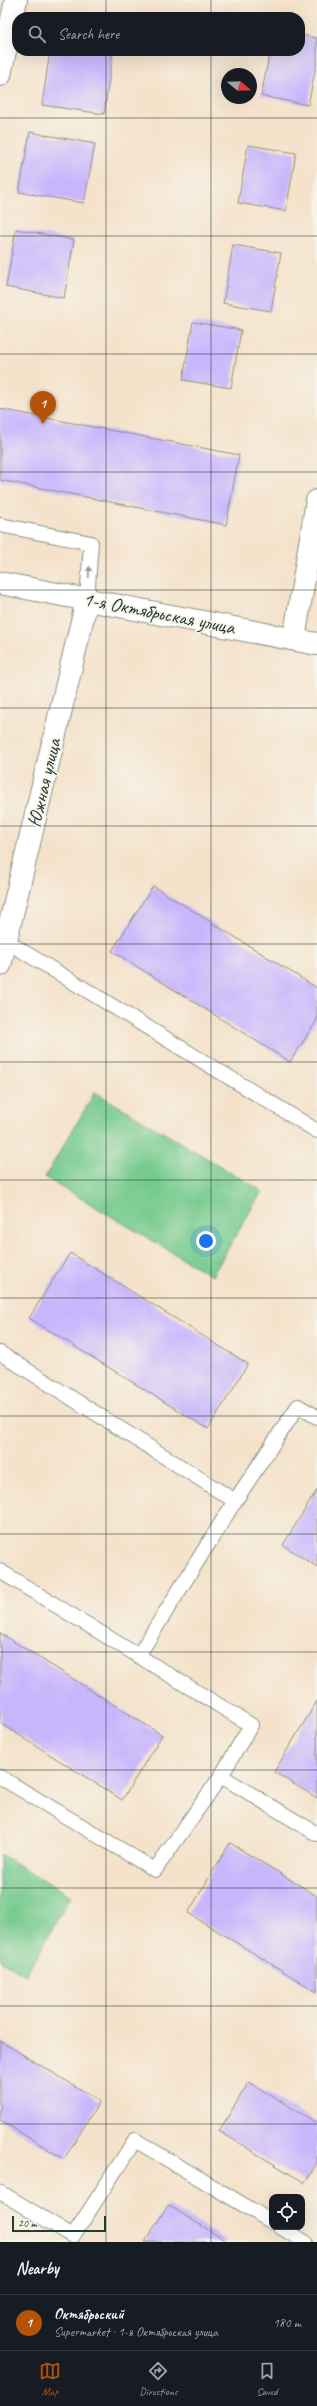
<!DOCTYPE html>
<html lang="en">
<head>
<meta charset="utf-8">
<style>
	body { margin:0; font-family:Caveat,sans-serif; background:#242831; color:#f1f3f6 }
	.controls { position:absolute; right:12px; bottom:12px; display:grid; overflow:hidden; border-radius:8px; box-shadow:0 4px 16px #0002 }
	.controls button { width:36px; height:36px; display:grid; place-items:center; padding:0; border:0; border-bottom:1px solid #363941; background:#171b24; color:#f1f3f6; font:20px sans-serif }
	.compass { position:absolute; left:221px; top:68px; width:36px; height:36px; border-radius:50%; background:#171b24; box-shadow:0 4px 16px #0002; rotate:109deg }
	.scale { position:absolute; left:12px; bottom:10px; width:94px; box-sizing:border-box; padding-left:4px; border:2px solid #1f3d34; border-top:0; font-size:11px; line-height:14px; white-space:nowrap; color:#1f3d34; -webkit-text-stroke:3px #f7f3e8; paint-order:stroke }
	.you { position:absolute; left:206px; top:1241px; width:14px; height:14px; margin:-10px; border:3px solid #fff; border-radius:50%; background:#1a73e8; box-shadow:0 0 0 6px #1a73e833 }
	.badge { display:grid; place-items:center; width:26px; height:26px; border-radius:50%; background:#b45309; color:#fff; font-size:13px; font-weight:700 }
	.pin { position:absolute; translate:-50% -33px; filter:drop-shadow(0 1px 2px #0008) }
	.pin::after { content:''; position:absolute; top:21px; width:14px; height:12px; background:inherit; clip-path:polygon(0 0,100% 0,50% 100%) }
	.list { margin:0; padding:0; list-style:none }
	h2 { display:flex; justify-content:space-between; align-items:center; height:52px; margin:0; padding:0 16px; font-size:17px }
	h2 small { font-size:13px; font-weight:400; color:#9ea1a6 }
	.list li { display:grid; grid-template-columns:26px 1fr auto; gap:12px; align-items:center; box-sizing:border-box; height:56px; padding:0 16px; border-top:1px solid #363941 }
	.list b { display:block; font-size:15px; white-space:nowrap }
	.list p { margin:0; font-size:13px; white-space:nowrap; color:#9ea1a6 }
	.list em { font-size:13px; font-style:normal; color:#9ea1a6 }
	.icon { flex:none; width:22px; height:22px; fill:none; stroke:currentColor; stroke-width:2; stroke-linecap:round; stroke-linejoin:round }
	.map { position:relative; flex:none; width:317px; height:2242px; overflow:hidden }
	.search { position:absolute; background:#171b24; box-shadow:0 4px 16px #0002; left:12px; right:12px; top:12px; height:44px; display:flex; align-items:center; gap:10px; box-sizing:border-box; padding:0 14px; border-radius:16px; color:#9ea1a6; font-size:15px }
	.sheet { height:108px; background:#171b24 }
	nav { display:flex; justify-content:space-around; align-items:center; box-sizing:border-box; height:56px; border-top:1px solid #363941; background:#171b24; font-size:11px; color:#9ea1a6 }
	nav a { display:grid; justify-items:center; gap:2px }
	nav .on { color:#b45309 }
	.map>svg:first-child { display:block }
</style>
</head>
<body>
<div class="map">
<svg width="317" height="2242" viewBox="0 0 317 2242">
	<rect width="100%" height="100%" fill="#f7f3e8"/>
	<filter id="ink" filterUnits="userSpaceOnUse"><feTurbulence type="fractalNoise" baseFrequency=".025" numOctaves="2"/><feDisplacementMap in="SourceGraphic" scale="8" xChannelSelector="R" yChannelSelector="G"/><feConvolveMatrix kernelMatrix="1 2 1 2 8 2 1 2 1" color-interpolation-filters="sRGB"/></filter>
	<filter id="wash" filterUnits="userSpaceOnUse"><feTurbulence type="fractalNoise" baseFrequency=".012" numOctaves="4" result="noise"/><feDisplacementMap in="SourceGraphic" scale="16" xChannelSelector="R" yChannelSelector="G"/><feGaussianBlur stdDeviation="0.9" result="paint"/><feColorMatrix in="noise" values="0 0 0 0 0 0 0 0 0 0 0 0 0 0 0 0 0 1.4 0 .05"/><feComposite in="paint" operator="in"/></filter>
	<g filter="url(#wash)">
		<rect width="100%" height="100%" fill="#f4e2cb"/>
		<path fill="#76ca8e" stroke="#4a8461" d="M 95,1092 L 262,1191 L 212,1276 L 45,1177 Z
			M 0,1854 L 71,1896 L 26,1975 L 0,1960 Z"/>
		<g id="blocks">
			<path fill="#c8b6fd" d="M 300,35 L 317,38 L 317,61 L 308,105 L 261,96 L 270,51 L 300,51 Z
				M 50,51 L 113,51 L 104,114 L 42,105 Z
				M 30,132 L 95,144 L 84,203 L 19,192 Z
				M 248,145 L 296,153 L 286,211 L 238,203 Z
				M 16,229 L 74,240 L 64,298 L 6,287 Z
				M 233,245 L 281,253 L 271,311 L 223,303 Z
				M 193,322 L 241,330 L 231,388 L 183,380 Z
				M 0,409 L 239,455 L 226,525 L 0,480 Z
				M 153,886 L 317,988 L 317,1020 L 290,1062 L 112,951 Z
				M 70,1253 L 248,1364 L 208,1429 L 29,1318 Z
				M 317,1490 L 317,1567 L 283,1545 Z
				M 0,1633 L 162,1735 L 122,1800 L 0,1723 Z
				M 317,1701 L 317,1798 L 274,1772 Z
				M 230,1843 L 317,1896 L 317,1992 L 188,1913 Z
				M 0,2041 L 100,2101 L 64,2159 L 0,2120 Z
				M 249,2082 L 317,2123 L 317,2163 L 305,2183 L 219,2131 Z
				M 168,2205 L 228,2242 L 145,2242 Z"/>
		</g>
	</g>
	<g filter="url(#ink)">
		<use href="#blocks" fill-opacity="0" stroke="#8a9080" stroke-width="1"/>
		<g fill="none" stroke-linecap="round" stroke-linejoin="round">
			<g stroke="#8a9080" stroke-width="16">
				<path id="service" d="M 0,525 L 91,543 L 87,600
					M 6,941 L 317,1131
					M 0,1353 L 235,1501 L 298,1406 L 317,1417
					M 0,1571 L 251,1725 L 221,1776
					M 138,1656 L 235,1501
					M 0,1777 L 155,1870 L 221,1776 L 317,1834
					M 0,2192 L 73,2236 L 135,2140 L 272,2222
					M 280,2227 L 305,2242"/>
			</g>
			<g stroke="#8a9080" stroke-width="24">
				<path id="minor" d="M 0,75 L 16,0
					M 294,639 L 317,501
					M 0,965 L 87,600"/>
			</g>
			<g stroke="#8a9080" stroke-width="24">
				<path id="tertiary" d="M 0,583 L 317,644"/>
			</g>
			<use href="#service" stroke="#fff" stroke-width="14"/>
			<use href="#minor" stroke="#fff" stroke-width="22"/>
			<use href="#tertiary" stroke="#fff" stroke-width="22"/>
		</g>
		<defs><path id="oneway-solid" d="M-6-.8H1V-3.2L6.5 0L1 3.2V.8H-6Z"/></defs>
		<use fill="#8f9e9a" href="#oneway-solid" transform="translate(89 572) rotate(-86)"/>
	</g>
	<path fill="none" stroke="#1f3d34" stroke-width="1" stroke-opacity="0.55" d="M 106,0 L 106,17M 211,0 L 211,17M 106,51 L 106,2242M 211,51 L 211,2242M 0,118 L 317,118M 0,236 L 317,236M 0,354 L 317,354M 0,472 L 317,472M 0,590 L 317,590M 0,708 L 317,708M 0,826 L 317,826M 0,944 L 317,944M 0,1062 L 317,1062M 0,1180 L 317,1180M 0,1298 L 317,1298M 0,1416 L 317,1416M 0,1534 L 317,1534M 0,1652 L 317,1652M 0,1770 L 317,1770M 0,1888 L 317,1888M 0,2006 L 317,2006M 0,2124 L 317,2124"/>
	<g text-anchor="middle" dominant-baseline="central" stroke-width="3.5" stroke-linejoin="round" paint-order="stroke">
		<g font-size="20" fill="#1f3d34" stroke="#f7f3e8">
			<text transform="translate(159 613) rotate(11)">1-я Октябрьская улица</text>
			<text transform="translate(44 783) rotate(-77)">Южная улица</text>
		</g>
	</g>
</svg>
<div class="controls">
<button><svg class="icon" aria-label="locate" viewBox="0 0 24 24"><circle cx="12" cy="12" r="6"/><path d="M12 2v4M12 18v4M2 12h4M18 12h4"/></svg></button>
</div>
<svg class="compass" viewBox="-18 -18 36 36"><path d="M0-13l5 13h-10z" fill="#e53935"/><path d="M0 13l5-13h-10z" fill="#9ea1a6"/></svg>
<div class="scale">20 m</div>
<div class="you"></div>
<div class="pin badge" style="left:43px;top:424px">1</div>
<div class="search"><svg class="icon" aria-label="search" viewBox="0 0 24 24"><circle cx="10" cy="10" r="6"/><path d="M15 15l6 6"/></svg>Search here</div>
</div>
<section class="sheet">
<h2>Nearby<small></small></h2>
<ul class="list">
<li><span class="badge">1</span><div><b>Октябрьский</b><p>Supermarket · 1-я Октябрьская улица</p></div><em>180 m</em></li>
</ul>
</section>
<nav>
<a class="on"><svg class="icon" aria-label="map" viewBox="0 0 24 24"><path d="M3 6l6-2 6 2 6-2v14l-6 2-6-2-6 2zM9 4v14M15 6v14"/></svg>Map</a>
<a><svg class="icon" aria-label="directions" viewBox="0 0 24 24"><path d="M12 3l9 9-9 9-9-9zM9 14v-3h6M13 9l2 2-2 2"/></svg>Directions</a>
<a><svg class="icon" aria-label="saved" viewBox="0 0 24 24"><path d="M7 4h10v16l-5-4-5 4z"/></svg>Saved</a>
</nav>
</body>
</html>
